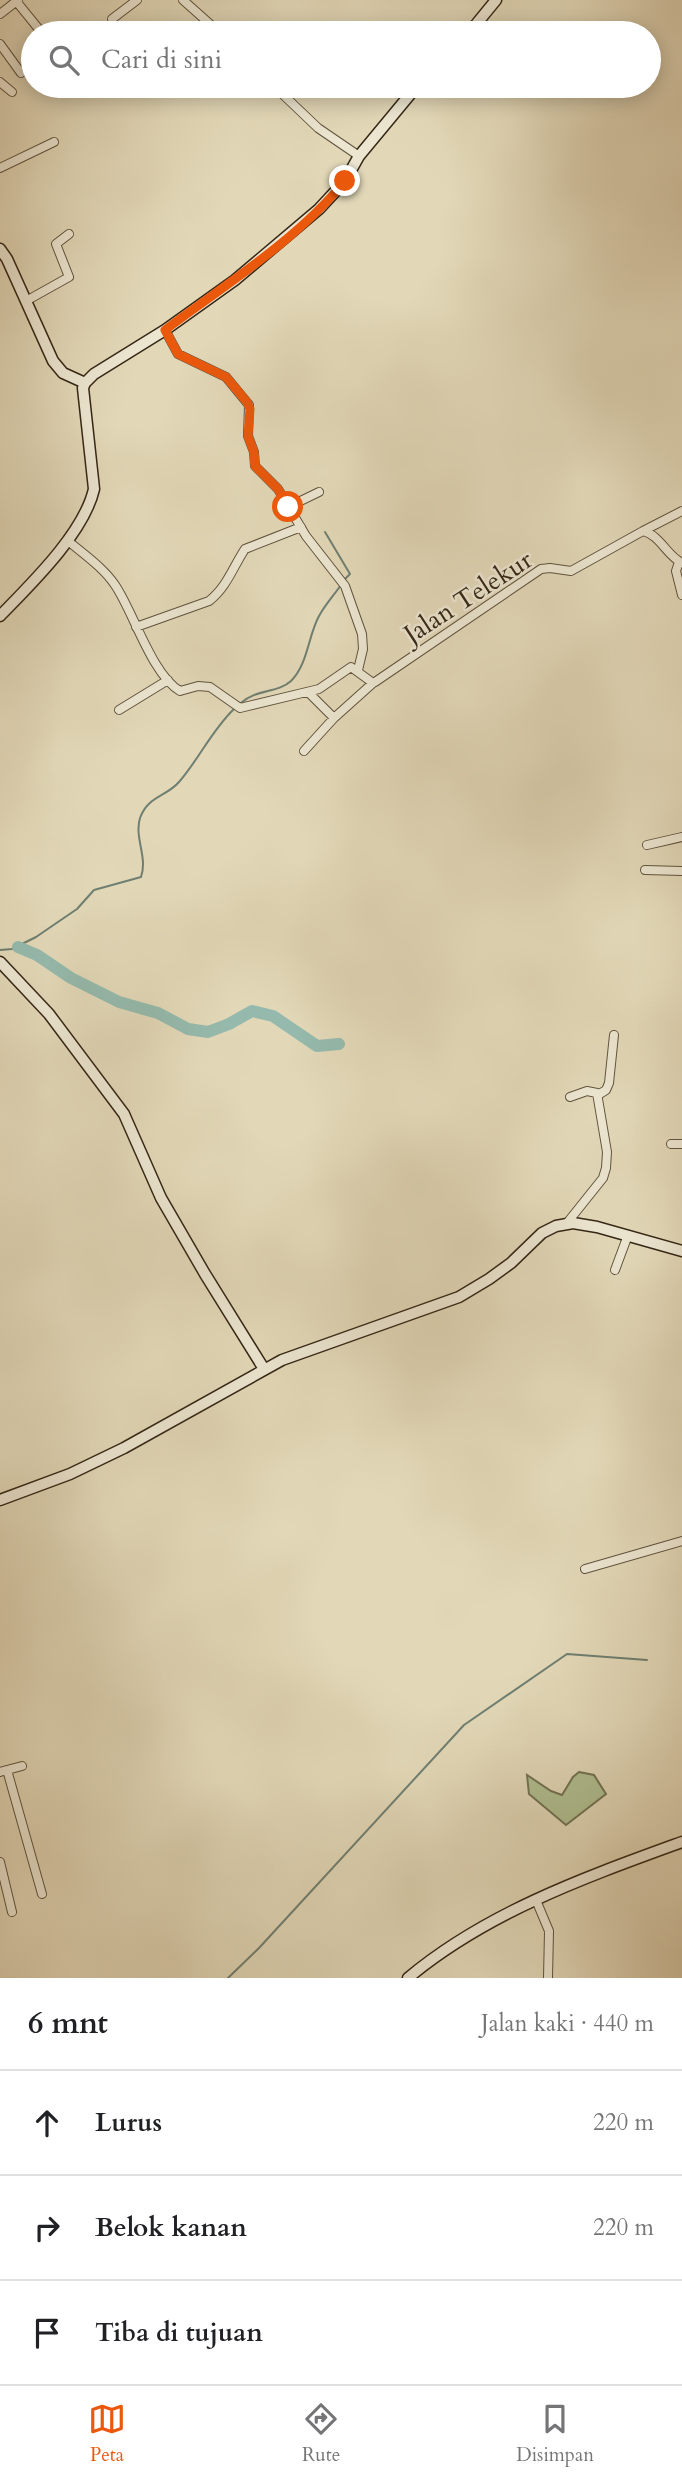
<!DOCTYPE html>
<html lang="id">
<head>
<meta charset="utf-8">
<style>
	body { margin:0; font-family:Cardo,serif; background:#f2f2f2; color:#202124 }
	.stop { position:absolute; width:21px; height:21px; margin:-16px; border:5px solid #ea580c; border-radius:50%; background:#fff }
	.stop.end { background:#ea580c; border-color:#fff; box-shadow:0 2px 7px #0008 }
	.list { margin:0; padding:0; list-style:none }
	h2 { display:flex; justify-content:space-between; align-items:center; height:91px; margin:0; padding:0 28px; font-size:30px }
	h2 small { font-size:23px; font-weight:400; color:#757577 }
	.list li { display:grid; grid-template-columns:46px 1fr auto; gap:21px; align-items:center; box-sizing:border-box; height:105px; padding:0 28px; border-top:2px solid #e0e0e0 }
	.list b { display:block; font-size:26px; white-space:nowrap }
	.list em { font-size:23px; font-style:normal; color:#757577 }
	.icon { flex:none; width:38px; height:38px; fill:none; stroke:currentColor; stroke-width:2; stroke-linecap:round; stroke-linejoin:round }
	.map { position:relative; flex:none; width:682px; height:1978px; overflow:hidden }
	.search { position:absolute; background:#fff; box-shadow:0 4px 18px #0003; left:21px; right:21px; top:21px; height:77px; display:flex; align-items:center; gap:18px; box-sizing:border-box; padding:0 24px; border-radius:38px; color:#757577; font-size:26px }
	.sheet { height:406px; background:#fff }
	nav { display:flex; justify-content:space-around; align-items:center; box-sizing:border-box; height:98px; border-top:2px solid #e0e0e0; background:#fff; font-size:19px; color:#757577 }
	nav a { display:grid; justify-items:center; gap:4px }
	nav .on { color:#ea580c }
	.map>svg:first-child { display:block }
</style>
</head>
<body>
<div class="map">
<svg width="682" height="1978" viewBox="0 0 682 1978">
	<rect width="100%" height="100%" fill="#e2d8b8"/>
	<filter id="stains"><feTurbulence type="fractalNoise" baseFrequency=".00286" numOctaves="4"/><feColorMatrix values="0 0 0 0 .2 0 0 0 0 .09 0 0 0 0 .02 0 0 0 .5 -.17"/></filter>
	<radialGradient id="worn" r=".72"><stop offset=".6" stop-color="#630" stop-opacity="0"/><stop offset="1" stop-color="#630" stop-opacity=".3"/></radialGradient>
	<path fill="#b0bf91" stroke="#727354" stroke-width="2" d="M 579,1772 L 594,1775 L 606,1794 L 566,1825 L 529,1794 L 527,1775 L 551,1791 L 562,1795 L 573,1777 Z"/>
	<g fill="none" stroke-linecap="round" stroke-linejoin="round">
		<path stroke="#6f7f71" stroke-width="2" d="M 325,532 L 350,574 L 345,579
			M 241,703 C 256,689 278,693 291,681 C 308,664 308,636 319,616 C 325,605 334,595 341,585
			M 0,950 L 12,949 L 36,937 L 77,909 L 94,890 L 141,877 C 148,857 134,838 140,818 C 148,796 166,797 179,782 C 199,759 212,730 234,709
			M 228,1978 L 259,1948 L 464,1725 L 567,1654 L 647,1660"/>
		<path stroke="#95baad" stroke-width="12" d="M 18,947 L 37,955 L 71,978 L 119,1002 L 158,1013 L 188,1029 L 208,1032 L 229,1024 L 252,1011 L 273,1016 L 317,1046 L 339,1044"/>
		<g stroke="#60533e" stroke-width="10">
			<path id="street" d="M 183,0 L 220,33
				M 16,1 L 42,33
				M 0,14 L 18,0
				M 112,19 L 137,0
				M 0,44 L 21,73
				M 0,82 L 12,92
				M 274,86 L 318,128 L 359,156
				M 0,168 L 54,142
				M 26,301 L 69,277 L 56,244 L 69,234
				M 165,330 L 178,354 L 226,377 L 249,405 L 248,436 L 254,452 L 255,466 L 278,489 L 306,536 L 345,586 L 362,634 L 363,649 L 358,670
				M 288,507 L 319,492
				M 643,531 L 682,511
				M 67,540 C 82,553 103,567 115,585 C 133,611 152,675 180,691 L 198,686 L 210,687 L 240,708 L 319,689 L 351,667 L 373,683 L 375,682 L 541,569 L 550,568 L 571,571 L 643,531 C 660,535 667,556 682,563
				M 679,562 L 676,571 L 682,595
				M 136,627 L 209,601 C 227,587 233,567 245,549 L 301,527
				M 308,692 L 334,718
				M 119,710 L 168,680
				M 304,751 L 334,718 L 373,683
				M 647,845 L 682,837
				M 645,870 L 682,871
				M 598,1095 L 606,1090 L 609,1083 L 614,1035
				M 671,1144 L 682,1144
				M 567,1223 L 603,1178 L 606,1168 L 607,1152 L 597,1093 L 587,1091 L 570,1097
				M 615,1270 L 628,1235
				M 585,1569 L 682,1541
				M 7,1770 L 42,1894
				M 0,1772 L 22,1766
				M 0,1862 L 12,1912
				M 536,1900 L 549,1931 L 548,1978"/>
		</g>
		<g stroke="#352716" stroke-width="13">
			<path id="secondary" d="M 469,33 L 496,0
				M 0,249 L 7,259 L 53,361 L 63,373 L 85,383 L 83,388 L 94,489 C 84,533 31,584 0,616
				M 85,383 L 94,374 L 165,330 L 235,280 L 319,209 L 345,181 L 359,156 L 417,86
				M 0,962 L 49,1014 L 124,1114 L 161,1198 L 205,1274 L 264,1369
				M 0,1500 L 70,1474 L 124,1448 L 282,1360 L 459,1297 L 489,1279 L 511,1263 L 542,1233 L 556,1226 L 573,1223 L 597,1227 L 682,1251
				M 408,1978 C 487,1912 586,1877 682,1842"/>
		</g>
		<use href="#street" stroke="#ece6d1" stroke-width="8"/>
		<use href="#secondary" stroke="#ece6d1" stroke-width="10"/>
	</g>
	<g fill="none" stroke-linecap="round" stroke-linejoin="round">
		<path stroke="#ea580c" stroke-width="9" d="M 288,507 L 278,489 L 255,466 L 254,452 L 248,436 L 250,409 L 247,402 L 226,377 L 178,354 L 165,330 C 225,285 298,239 345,181"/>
	</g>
	<g text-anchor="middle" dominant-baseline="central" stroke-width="5" stroke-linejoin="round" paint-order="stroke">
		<g font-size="26" fill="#352716" stroke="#ece6d1">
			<text transform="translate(468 597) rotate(-33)">Jalan Telekur</text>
		</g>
	</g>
	<rect width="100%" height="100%" filter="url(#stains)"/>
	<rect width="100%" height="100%" fill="url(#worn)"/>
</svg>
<div class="stop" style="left:288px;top:507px"></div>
<div class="stop end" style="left:345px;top:181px"></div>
<div class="search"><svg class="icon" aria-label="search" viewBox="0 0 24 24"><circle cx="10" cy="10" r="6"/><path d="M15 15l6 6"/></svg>Cari di sini</div>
</div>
<section class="sheet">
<h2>6 mnt<small>Jalan kaki · 440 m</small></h2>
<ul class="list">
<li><svg class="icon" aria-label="ahead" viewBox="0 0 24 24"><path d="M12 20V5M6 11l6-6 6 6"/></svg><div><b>Lurus</b></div><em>220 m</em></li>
<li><svg class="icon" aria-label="right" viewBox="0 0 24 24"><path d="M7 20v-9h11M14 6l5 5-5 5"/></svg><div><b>Belok kanan</b></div><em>220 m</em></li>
<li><svg class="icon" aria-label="arrive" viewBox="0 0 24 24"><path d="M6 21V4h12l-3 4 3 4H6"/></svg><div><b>Tiba di tujuan</b></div></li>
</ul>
</section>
<nav>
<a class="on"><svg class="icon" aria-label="map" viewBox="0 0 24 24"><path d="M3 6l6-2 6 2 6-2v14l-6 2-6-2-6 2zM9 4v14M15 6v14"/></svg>Peta</a>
<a><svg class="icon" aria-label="directions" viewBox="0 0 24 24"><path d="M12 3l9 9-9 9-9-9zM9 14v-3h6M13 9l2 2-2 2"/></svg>Rute</a>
<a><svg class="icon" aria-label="saved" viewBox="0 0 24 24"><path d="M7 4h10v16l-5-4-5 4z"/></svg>Disimpan</a>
</nav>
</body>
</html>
